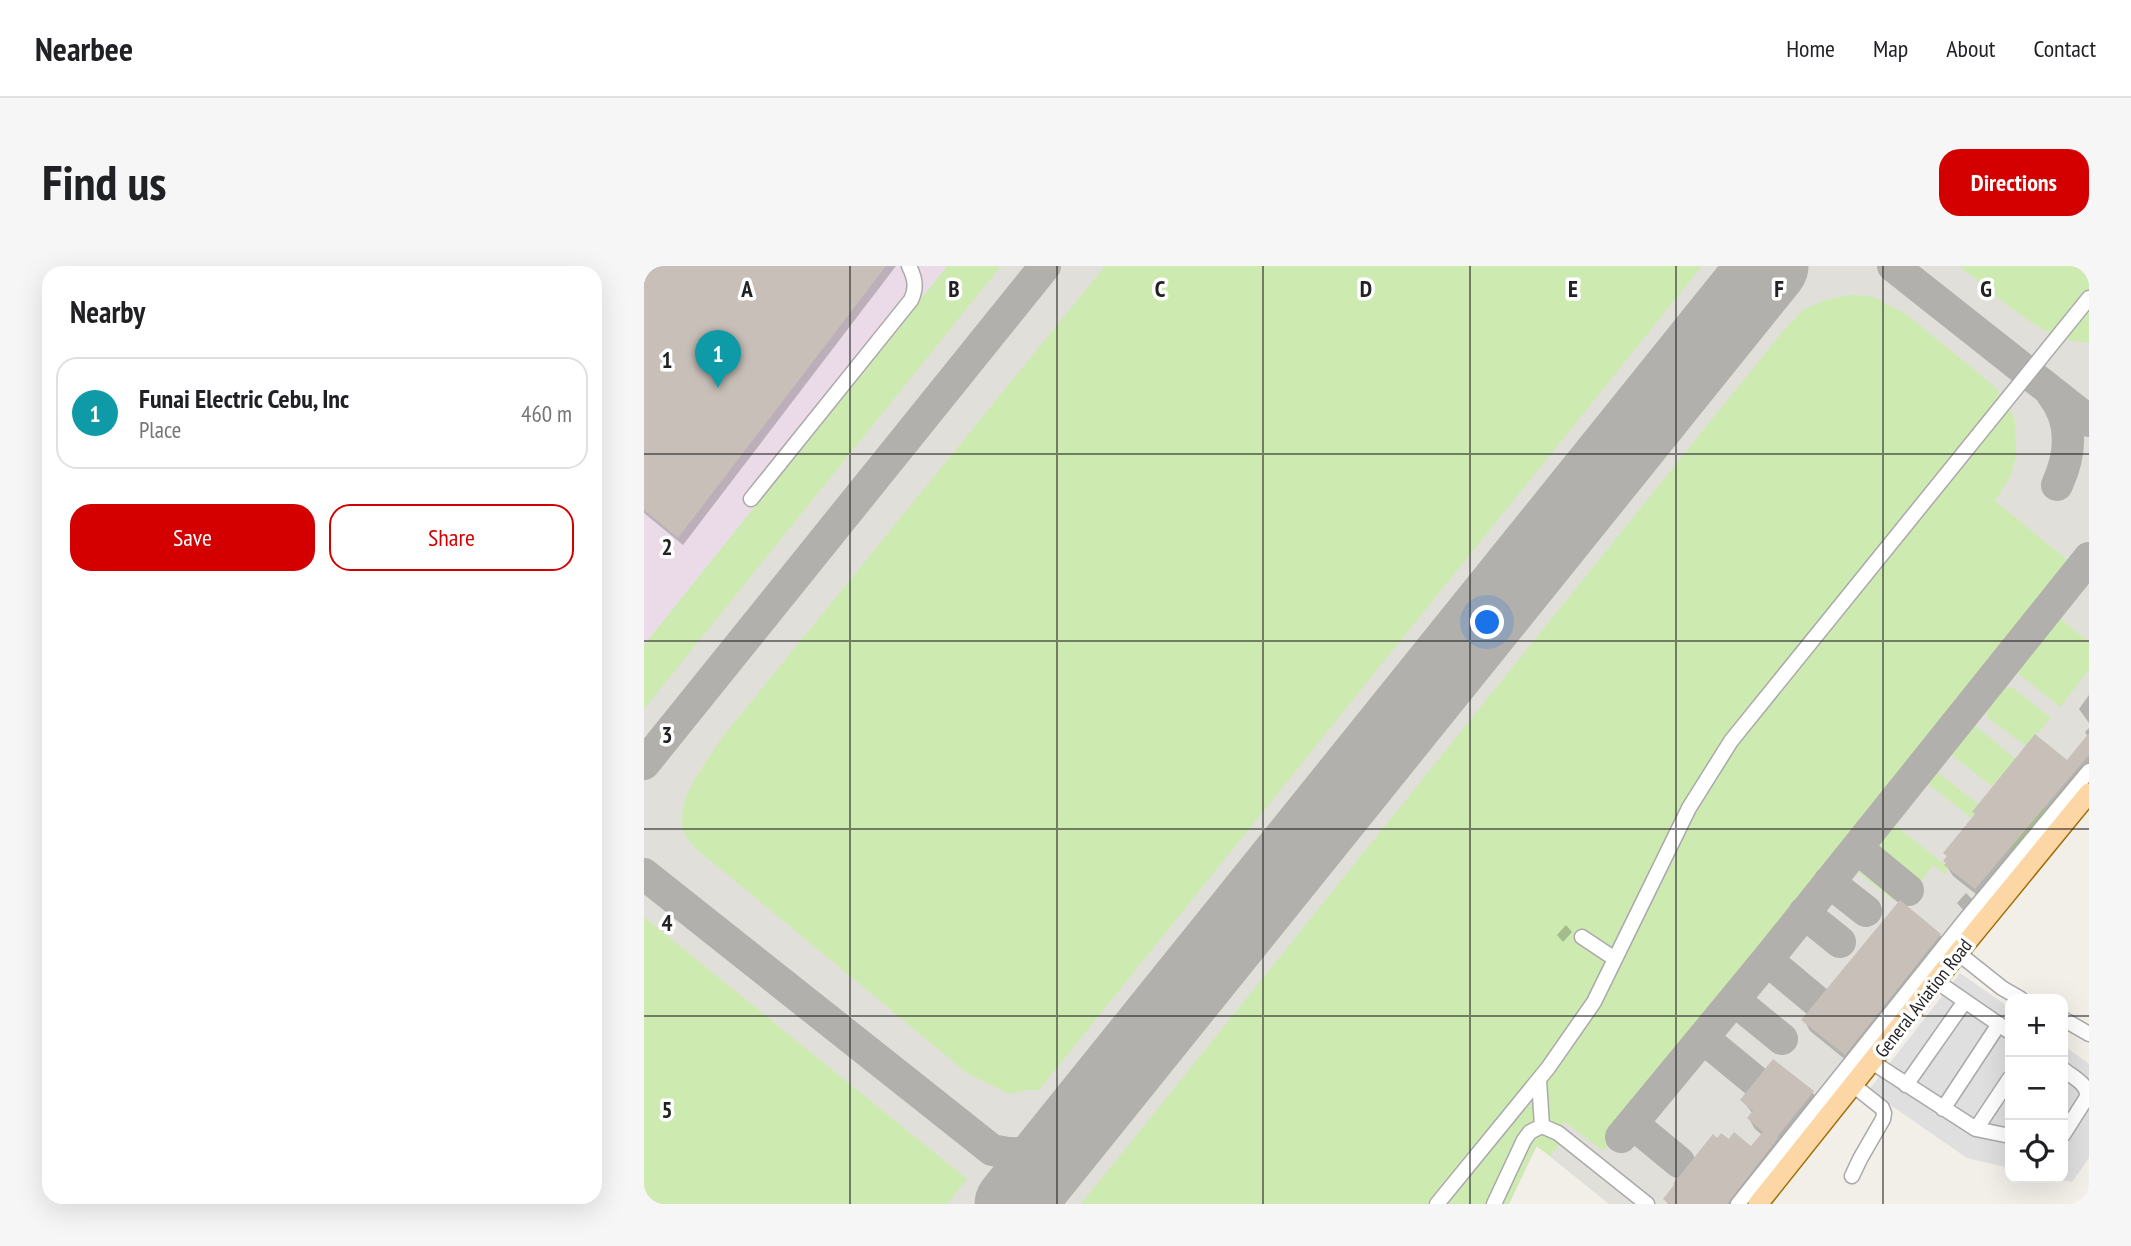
<!DOCTYPE html>
<html lang="en">
<head>
<meta charset="utf-8">
<style>
	body { margin:0; font-family:"PT Sans Narrow",sans-serif; background:#f6f6f6; color:#202124 }
	.controls { position:absolute; right:21px; bottom:21px; display:grid; overflow:hidden; border-radius:14px; box-shadow:0 7px 28px #0002 }
	.controls button { width:63px; height:63px; display:grid; place-items:center; padding:0; border:0; border-bottom:2px solid #e0e0e0; background:#fff; color:#202124; font:35px sans-serif }
	.you { position:absolute; left:844px; top:357px; width:24px; height:24px; margin:-18px; border:5px solid #fff; border-radius:50%; background:#1a73e8; box-shadow:0 0 0 10px #1a73e833 }
	.badge { display:grid; place-items:center; width:46px; height:46px; border-radius:50%; background:#d40000; color:#fff; font-size:23px; font-weight:700 }
	.pin { position:absolute; translate:-50% -58px; filter:drop-shadow(0 2px 4px #0008) }
	.pin::after { content:''; position:absolute; top:37px; width:24px; height:21px; background:inherit; clip-path:polygon(0 0,100% 0,50% 100%) }
	.list { margin:0; padding:0; list-style:none }
	h2 { display:flex; justify-content:space-between; align-items:center; height:91px; margin:0; padding:0 28px; font-size:30px }
	h2 small { font-size:23px; font-weight:400; color:#757577 }
	.list li { display:grid; grid-template-columns:46px 1fr auto; gap:21px; align-items:center; box-sizing:border-box; height:112px; margin:0 14px 14px; padding:0 14px; border:2px solid #e0e0e0; border-radius:21px }
	.list b { display:block; font-size:26px; white-space:nowrap }
	.list p { margin:0; font-size:23px; white-space:nowrap; color:#757577 }
	.list em { font-size:23px; font-style:normal; color:#757577 }
	.actions { display:flex; gap:14px; padding:21px 28px }
	.actions a { flex:1; padding:16px 0; border:2px solid #d40000; border-radius:21px; text-align:center; font-size:24px; color:#d40000 }
	.actions .main { background:#d40000; color:#fff }
	.icon { flex:none; width:38px; height:38px; fill:none; stroke:currentColor; stroke-width:2; stroke-linecap:round; stroke-linejoin:round }
	.map { position:relative; flex:none; width:1445px; height:938px; overflow:hidden; border-radius:21px }
	header { display:flex; align-items:center; gap:42px; box-sizing:border-box; height:98px; padding:0 35px; background:#fff; border-bottom:2px solid #e0e0e0 }
	header strong { font-size:33px }
	nav { display:flex; gap:38px; margin-inline-start:auto; font-size:24px }
	.intro { display:flex; align-items:center; justify-content:space-between; box-sizing:border-box; height:168px; padding:0 42px }
	h1 { margin:0; font-size:49px }
	.button { padding:18px 32px; border-radius:21px; background:#d40000; color:#fff; font-size:24px; font-weight:700 }
	main { display:flex; gap:42px; padding:0 42px }
	aside { flex:1; background:#fff; border-radius:21px; box-shadow:0 7px 28px #0002 }
	.map>svg:first-child { display:block }
</style>
</head>
<body>
<header>
<strong>Nearbee</strong>
<nav><a>Home</a><a>Map</a><a>About</a><a>Contact</a></nav>
</header>
<div class="intro"><h1>Find us</h1><a class="button">Directions</a></div>
<main>
<aside>
<h2>Nearby<small></small></h2>
<ul class="list">
<li><span class="badge" style="background:#0f9aa8">1</span><div><b>Funai Electric Cebu, Inc</b><p>Place</p></div><em>460 m</em></li>
</ul>
<div class="actions"><a class="main">Save</a><a>Share</a></div>
</aside>
<div class="map">
<svg width="1445" height="938" viewBox="0 0 1445 938">
	<rect width="100%" height="100%" fill="#f2efe9"/>
	<path fill="#e0dfdf" d="M 1316,707 L 1366,742 L 1366,902 L 1323,892 L 1225,824 Z
		M 1419,779 L 1445,798 L 1445,892 L 1428,916 L 1409,912 L 1419,912 Z"/>
	<path fill="#ebdbe8" d="M 0,0 L 303,0 L 0,379 Z"/>
	<path fill="#e1dfda" d="M 303,0 L 1445,0 L 1445,512 L 1102,938 L 965,938 L 893,880 L 865,938 L 0,938 L 0,379 Z"/>
	<path fill="#cdebb0" d="M 303,0 L 357,0 L 0,443 L 0,379 Z
		M 461,0 L 1058,0 L 395,824 L 381,824 L 366,828 L 324,808 L 73,600 C 63,592 51,584 44,573 C 23,542 60,501 76,474 Z
		M 1315,0 L 1445,0 L 1445,76 C 1405,81 1346,24 1315,0 Z
		M 1205,29 L 1227,30 L 1262,48 L 1350,120 L 1362,137 L 1371,154 L 1372,191 L 1367,209 L 1351,235 L 1432,301 L 968,874 L 959,885 L 921,856 L 916,863 L 923,869 L 906,890 L 892,880 L 865,938 L 437,938 L 1139,65 L 1160,43 L 1182,34 Z
		M 1414,351 L 1445,376 L 1445,404 L 1416,441 L 1372,406 Z
		M 1357,421 L 1369,422 L 1407,452 L 1382,480 L 1344,452 L 1342,441 Z
		M 1329,458 L 1372,493 L 1359,509 L 1404,544 L 1370,586 L 1282,516 L 1292,505 L 1334,538 L 1328,546 L 1370,578 L 1397,544 L 1356,511 L 1348,520 L 1306,488 Z
		M 1248,557 L 1305,602 L 1301,608 L 1289,599 L 1275,618 L 1273,617 L 1268,623 L 1224,587 Z
		M 1218,594 L 1247,617 L 1250,635 L 1211,604 Z
		M 0,651 L 323,913 L 303,938 L 0,938 Z"/>
	<path fill="#0003" d="M 0,0 L 252,0 L 39,279 L 0,247 Z
		M 1445,429 L 1445,457 L 1435,443 Z
		M 1445,462 L 1445,507 L 1338,633 L 1309,610 L 1302,599 L 1304,592 L 1301,587 L 1424,496 L 1444,471 L 1441,466 Z
		M 1322,627 L 1330,635 L 1321,646 L 1313,637 Z
		M 922,659 L 928,666 L 919,676 L 913,669 Z
		M 1296,669 L 1302,680 L 1208,799 L 1166,765 L 1160,754 Z
		M 1169,827 L 1175,837 L 1097,938 L 1024,938 L 1021,933 L 1073,874 L 1085,875 L 1108,883 L 1118,869 L 1111,863 L 1105,853 L 1109,848 L 1098,834 Z"/>
	<g fill="none" stroke-linecap="round" stroke-linejoin="round">
		<path stroke="#b1b0ac" stroke-width="32" d="M 1249,0 L 1445,155
			M 1408,128 C 1430,156 1427,188 1413,219
			M 0,498 L 401,0
			M 1213,582 L 1264,624
			M 0,608 L 348,884 C 374,890 391,887 417,879
			M 1185,616 L 1222,645
			M 1160,647 L 1196,676
			M 1123,694 L 1171,734
			M 1090,734 L 1138,773
			M 1059,772 L 1110,814
			M 989,858 L 1035,896
			M 977,871 L 1123,694 L 1445,292"/>
		<path stroke="#b1b0ac" stroke-width="79" d="M 370,938 L 1125,0"/>
	</g>
	<path fill="#c7bfb8" d="M 0,0 L 242,0 L 34,272 L 0,244 Z
		M 1445,467 L 1445,489 L 1331,623 L 1300,599 L 1302,597 L 1299,595 L 1303,590 L 1299,587 L 1331,548 L 1328,546 L 1391,468 L 1423,494 Z
		M 1256,634 L 1297,668 L 1201,789 L 1157,754 Z
		M 1129,793 L 1170,825 L 1133,871 L 1134,872 L 1083,938 L 1025,938 L 1019,933 L 1030,919 L 1029,918 L 1069,868 L 1073,872 L 1077,867 L 1085,873 L 1090,866 L 1107,880 L 1119,866 L 1103,852 L 1109,845 L 1096,834 Z"/>
	<g fill="none" stroke-linecap="round" stroke-linejoin="round">
		<g stroke="#a9a9a9" stroke-width="17">
			<path id="minor" d="M 107,233 L 267,34 C 273,22 271,12 265,0
				M 938,671 L 971,693
				M 1314,687 L 1358,722 L 1377,733
				M 1292,715 L 1366,766
				M 1419,753 L 1445,768
				M 1228,796 L 1332,863 L 1366,870
				M 1419,803 C 1428,811 1445,818 1443,831 L 1419,869
				M 895,814 L 898,860
				M 1262,819 L 1321,735
				M 1299,843 L 1355,758
				M 1332,863 L 1366,812
				M 1208,910 L 1216,893 L 1239,853 L 1240,847 L 1238,842 L 1209,819
				M 793,938 L 904,802 L 950,736 L 1045,542 L 1087,475 L 1445,32
				M 850,938 L 880,874 L 886,866 L 898,860 L 914,867 L 1003,938
				M 1094,938 L 1321,654 L 1445,505"/>
		</g>
		<g stroke="#a06b00" stroke-width="22">
			<path id="major" d="M 1114,938 L 1314,687 L 1445,527"/>
		</g>
		<use href="#minor" stroke="#fff" stroke-width="14"/>
		<use href="#major" stroke="#fcd6a4" stroke-width="19"/>
	</g>
	<path fill="none" stroke="#222" stroke-width="2" stroke-opacity="0.55" d="M 206,0 L 206,938M 413,0 L 413,938M 619,0 L 619,938M 826,0 L 826,938M 1032,0 L 1032,938M 1239,0 L 1239,938M 0,188 L 1445,188M 0,375 L 1445,375M 0,563 L 1445,563M 0,750 L 1366,750M 1419,750 L 1445,750"/>
	<g text-anchor="middle" dominant-baseline="central" stroke-width="7" stroke-linejoin="round" paint-order="stroke">
		<g font-size="19" fill="#222" stroke="#fff">
			<text transform="translate(1279 732) rotate(-52)">General Aviation Road</text>
		</g>
	</g>
	<g font-size="23" text-anchor="middle" font-weight="bold" fill="#222" stroke="#fff" stroke-width="7" stroke-linejoin="round" paint-order="stroke">
		<text x="103" y="31">A</text>
		<text x="310" y="31">B</text>
		<text x="516" y="31">C</text>
		<text x="722" y="31">D</text>
		<text x="929" y="31">E</text>
		<text x="1135" y="31">F</text>
		<text x="1342" y="31">G</text>
		<text x="23" y="102">1</text>
		<text x="23" y="289">2</text>
		<text x="23" y="477">3</text>
		<text x="23" y="665">4</text>
		<text x="23" y="852">5</text>
	</g>
</svg>
<div class="controls">
<button>+</button>
<button>−</button>
<button><svg class="icon" aria-label="locate" viewBox="0 0 24 24"><circle cx="12" cy="12" r="6"/><path d="M12 2v4M12 18v4M2 12h4M18 12h4"/></svg></button>
</div>
<div class="you"></div>
<div class="pin badge" style="left:74px;top:122px;background:#0f9aa8">1</div>
</div>
</main>
</body>
</html>
